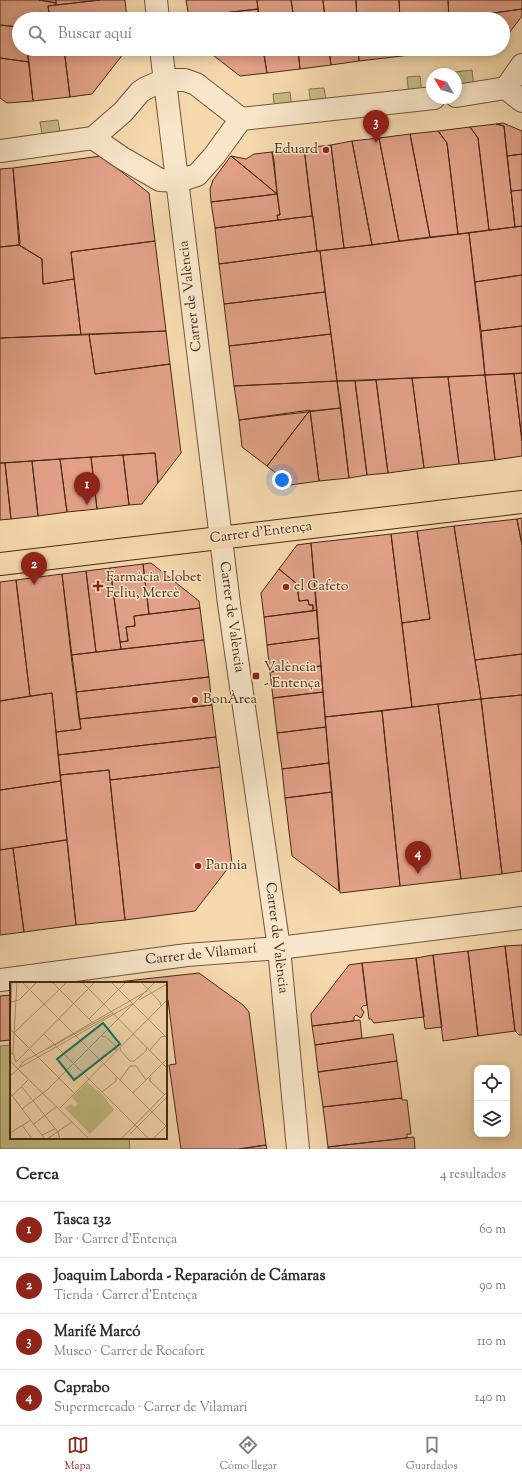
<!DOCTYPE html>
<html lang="es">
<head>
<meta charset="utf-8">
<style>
	body { margin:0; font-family:"Sorts Mill Goudy",serif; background:#f7f7f7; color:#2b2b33 }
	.controls { position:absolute; right:12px; bottom:12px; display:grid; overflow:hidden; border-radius:8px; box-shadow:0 2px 10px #0003 }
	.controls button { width:36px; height:36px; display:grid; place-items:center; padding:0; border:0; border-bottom:1px solid #e1e1e2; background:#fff; color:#2b2b33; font:20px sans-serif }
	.compass { position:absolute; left:426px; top:68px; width:36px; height:36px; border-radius:50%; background:#fff; box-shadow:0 2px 10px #0003; rotate:308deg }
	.you { position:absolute; left:282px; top:480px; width:14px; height:14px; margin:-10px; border:3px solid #fff; border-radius:50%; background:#1a73e8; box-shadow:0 0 0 6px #1a73e833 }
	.badge { display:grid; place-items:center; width:26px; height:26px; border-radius:50%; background:#8f2418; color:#fff; font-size:13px; font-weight:700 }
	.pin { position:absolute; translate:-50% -33px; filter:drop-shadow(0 1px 2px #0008) }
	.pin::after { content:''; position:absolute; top:21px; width:14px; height:12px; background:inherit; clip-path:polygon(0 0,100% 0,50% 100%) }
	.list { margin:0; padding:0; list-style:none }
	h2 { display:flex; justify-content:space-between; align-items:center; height:52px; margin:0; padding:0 16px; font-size:17px }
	h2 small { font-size:13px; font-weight:400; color:#7c7c81 }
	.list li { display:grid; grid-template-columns:26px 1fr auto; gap:12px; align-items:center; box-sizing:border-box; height:56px; padding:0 16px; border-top:1px solid #e1e1e2 }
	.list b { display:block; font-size:15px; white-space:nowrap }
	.list p { margin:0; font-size:13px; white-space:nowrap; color:#7c7c81 }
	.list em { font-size:13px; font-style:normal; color:#7c7c81 }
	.icon { flex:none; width:22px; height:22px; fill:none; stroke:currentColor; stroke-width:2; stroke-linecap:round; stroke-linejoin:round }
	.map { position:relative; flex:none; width:522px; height:1149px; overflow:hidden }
	.search { position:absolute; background:#fff; box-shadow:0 2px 10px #0003; left:12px; right:12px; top:12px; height:44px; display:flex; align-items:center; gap:10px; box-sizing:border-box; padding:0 14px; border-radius:22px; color:#7c7c81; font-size:15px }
	.sheet { height:276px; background:#fff }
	nav { display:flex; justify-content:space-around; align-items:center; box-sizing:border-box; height:56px; border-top:1px solid #e1e1e2; background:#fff; font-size:11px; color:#7c7c81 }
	nav a { display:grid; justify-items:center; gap:2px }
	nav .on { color:#8f2418 }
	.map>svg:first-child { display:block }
</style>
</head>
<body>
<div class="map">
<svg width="522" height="1149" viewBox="0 0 522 1149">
	<rect width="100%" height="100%" fill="#f5d9ad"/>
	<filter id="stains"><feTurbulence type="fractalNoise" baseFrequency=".005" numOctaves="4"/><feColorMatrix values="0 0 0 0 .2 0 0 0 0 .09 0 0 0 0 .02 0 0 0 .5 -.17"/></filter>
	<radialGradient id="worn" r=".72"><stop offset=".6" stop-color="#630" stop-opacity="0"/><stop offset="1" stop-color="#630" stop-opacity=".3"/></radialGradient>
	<path fill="#c4bd84" stroke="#86734e" d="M 472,70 L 474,88 L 457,90 L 456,74 L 455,72 Z
		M 420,76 L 422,94 L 409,96 L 407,77 Z
		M 324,88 L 327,106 L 311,108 L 309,89 Z
		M 290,92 L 292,110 L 275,112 L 273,94 Z
		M 58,120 L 61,138 L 43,140 L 40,122 Z
		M 11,1045 L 11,1138 L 129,1138 L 130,1149 L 0,1149 L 0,1046 Z"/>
	<path fill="#e2a187" stroke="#472918" d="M 0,0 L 39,0 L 56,3 L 56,5 L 48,6 L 50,19 L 19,19 L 19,27 L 0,25 Z
		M 39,0 L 56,0 L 56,3 Z
		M 56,0 L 100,0 L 56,5 Z
		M 100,0 L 125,0 L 127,19 L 50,19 L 48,6 Z
		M 186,0 L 257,0 L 258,9 L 189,17 Z
		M 257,0 L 291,0 L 294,19 L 259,19 Z
		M 291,0 L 323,0 L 325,19 L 294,19 Z
		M 323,0 L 356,0 L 357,19 L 325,19 Z
		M 356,0 L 399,0 L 400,19 L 357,19 Z
		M 399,0 L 448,0 L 449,19 L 400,19 Z
		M 448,0 L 522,0 L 522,9 L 449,19 Z
		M 258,9 L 259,19 L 189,19 L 189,17 Z
		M 522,9 L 522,16 L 503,41 L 503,19 L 454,19 Z
		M 0,25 L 19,27 L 19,49 L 27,49 L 29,62 L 0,58 Z
		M 27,49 L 64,49 L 70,97 L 33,101 Z
		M 64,49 L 127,49 L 92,94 L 70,97 Z
		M 205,49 L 263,49 L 267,73 L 240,76 Z
		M 263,49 L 298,49 L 300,69 L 267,73 Z
		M 298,49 L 329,49 L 331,65 L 300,69 Z
		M 329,49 L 358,49 L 359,61 L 331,65 Z
		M 358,49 L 401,49 L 402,56 L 359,61 Z
		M 401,49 L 450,49 L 451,50 L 402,56 Z
		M 0,58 L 29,62 L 33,101 L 7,103 L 0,98 Z
		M 503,123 L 522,131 L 522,154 L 507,156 L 504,126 L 496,124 Z
		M 496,124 L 504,126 L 515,227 L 489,230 L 478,138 L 470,127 Z
		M 470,127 L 478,138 L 489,230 L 458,234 L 447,143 L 438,131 Z
		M 438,131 L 447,143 L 458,234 L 430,237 L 410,134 Z
		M 410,134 L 430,237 L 399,241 L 379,138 Z
		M 379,138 L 399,241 L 372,245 L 352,141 Z
		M 352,141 L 372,245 L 344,248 L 331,145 Z
		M 331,145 L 344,248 L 317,251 L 304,148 Z
		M 304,148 L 312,216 L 278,220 L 277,215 L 280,215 L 272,152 Z
		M 272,152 L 274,160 L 277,194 L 231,156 L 246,159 L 254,154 Z
		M 522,154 L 522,190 L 511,191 L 507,156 Z
		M 101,156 L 149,193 L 155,241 L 71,252 L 74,279 L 43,284 L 42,259 L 19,245 L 13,168 Z
		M 231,156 L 252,173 L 277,194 L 211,202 L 210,189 L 213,180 Z
		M 13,168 L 20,243 L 19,245 L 0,247 L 0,169 Z
		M 522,190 L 522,226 L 515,227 L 511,191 Z
		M 277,194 L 280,215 L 277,215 L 278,220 L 215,228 L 211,202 Z
		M 312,216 L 313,216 L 317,251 L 219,264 L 215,228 Z
		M 522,226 L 522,275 L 475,282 L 469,233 Z
		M 469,233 L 485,375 L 337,381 L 320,251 Z
		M 155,241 L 166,331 L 81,335 L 71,252 Z
		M 19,245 L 42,259 L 43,284 L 74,279 L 81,335 L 0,338 L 0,247 Z
		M 317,251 L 320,251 L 325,292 L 224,304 L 219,264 Z
		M 522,275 L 522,326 L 481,331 L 475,282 Z
		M 325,292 L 331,334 L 229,346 L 224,304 Z
		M 522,326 L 522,373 L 485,375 L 481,331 Z
		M 166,331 L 170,364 L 95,374 L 89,334 Z
		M 89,334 L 95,374 L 170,364 L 181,453 L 158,483 L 155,453 L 0,463 L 0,338 Z
		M 331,334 L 337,381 L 234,386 L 229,346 Z
		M 522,373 L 522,441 L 514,374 Z
		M 514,374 L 522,441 L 522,456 L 495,460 L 485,375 Z
		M 485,375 L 495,460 L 459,464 L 448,377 Z
		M 448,377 L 459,464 L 424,468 L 412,378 Z
		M 412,378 L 424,468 L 388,473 L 376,380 Z
		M 376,380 L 388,473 L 367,475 L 355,381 Z
		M 337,381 L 355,381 L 367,475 L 349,478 Z
		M 337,381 L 341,408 L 239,420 L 234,386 Z
		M 341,408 L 349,478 L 319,481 L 310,411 Z
		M 310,410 L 319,481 L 290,485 L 267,466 Z
		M 310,410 L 267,466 L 242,447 L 239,420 Z
		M 155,453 L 158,483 L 142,504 L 129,505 L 123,455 Z
		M 123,455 L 129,505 L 97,509 L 91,457 Z
		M 91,457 L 97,509 L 67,512 L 60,459 Z
		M 60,459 L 67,512 L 38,516 L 32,461 Z
		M 32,461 L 38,516 L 11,519 L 5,463 Z
		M 0,463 L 5,463 L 11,519 L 0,520 Z
		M 522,518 L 522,545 L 517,519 Z
		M 517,519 L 522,545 L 522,654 L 475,660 L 454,526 Z
		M 454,526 L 481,699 L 412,707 L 402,623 L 430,619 L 417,531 Z
		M 417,531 L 430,619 L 402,623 L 391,534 Z
		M 391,534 L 412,707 L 325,717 L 311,543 Z
		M 311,543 L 317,610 L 313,611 L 313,605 L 309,605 L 308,600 L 299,601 L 297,584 L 279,569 L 297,545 Z
		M 151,563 L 199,601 L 200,608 L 149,614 L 143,564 Z
		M 143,564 L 149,614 L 134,616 L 135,626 L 126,627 L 128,641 L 120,642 L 110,568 Z
		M 110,568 L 121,649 L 96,652 L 86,571 Z
		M 279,569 L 297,584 L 299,601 L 308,600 L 309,605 L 313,605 L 313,611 L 264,617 L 261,593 Z
		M 86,571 L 96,652 L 71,655 L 62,574 Z
		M 62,574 L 81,729 L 56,732 L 52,693 L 30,696 L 16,580 Z
		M 16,580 L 30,696 L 0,701 L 0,582 Z
		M 200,608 L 204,640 L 121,649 L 120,642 L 128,641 L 126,627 L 135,626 L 134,616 Z
		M 317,610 L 319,638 L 267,645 L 264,617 Z
		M 319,638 L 321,666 L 270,672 L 267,645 Z
		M 204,640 L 209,677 L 76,692 L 71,655 Z
		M 522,654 L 522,695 L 481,699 L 475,660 Z
		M 321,666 L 323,692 L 273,698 L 270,672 Z
		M 209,677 L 212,705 L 79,719 L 76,692 Z
		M 323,692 L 326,727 L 277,733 L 273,698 Z
		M 52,693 L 61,781 L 0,790 L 0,701 Z
		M 522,695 L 522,871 L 502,874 L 481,699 Z
		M 481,699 L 502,874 L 461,879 L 438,704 Z
		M 438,704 L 461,879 L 400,886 L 382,711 Z
		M 212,705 L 216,737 L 58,755 L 56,732 L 81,729 L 79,719 Z
		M 382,711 L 400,886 L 340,893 L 325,717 Z
		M 326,727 L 329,763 L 282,769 L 277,733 Z
		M 216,737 L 220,767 L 110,780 L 109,770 L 60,775 L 58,755 Z
		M 329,763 L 332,792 L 285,798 L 282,769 Z
		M 220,767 L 232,863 L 195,911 L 125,920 L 110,780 Z
		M 109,770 L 125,920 L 76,925 L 60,775 Z
		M 61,781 L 67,840 L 0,850 L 0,790 Z
		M 332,792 L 339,891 L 292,856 L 285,798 Z
		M 65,840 L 67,840 L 76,925 L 24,932 L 13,848 Z
		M 13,848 L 24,932 L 0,935 L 0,850 Z
		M 522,945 L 522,1035 L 519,1035 L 515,1031 L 505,946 Z
		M 505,946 L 515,1031 L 478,1036 L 468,951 Z
		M 468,951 L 478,1036 L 443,1041 L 433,955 Z
		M 433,955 L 442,1027 L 425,1029 L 416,958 Z
		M 416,958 L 424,1017 L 374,1023 L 371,1019 L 369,1019 L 362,963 Z
		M 362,963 L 367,1005 L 363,1006 L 361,1008 L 364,1012 L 361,1018 L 356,1015 L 354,1017 L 354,1021 L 312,1026 L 311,1014 L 349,965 Z
		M 199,973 L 243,1005 L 249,1012 L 266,1145 L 239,1149 L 181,1149 L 169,1065 L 176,1064 L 168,1000 L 166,1000 L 166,983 L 108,983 Z
		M 11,995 L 11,1040 L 0,1041 L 0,996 Z
		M 360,1020 L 362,1038 L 315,1045 L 312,1026 Z
		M 393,1034 L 397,1061 L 318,1072 L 315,1045 Z
		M 397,1061 L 402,1098 L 323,1107 L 318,1072 Z
		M 402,1098 L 402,1100 L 407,1100 L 411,1134 L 407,1134 L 407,1138 L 328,1147 L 323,1107 Z
		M 414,1137 L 415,1149 L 328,1149 L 328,1147 Z
		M 266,1145 L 267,1149 L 239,1149 Z"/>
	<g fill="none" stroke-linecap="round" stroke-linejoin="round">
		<g stroke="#72553d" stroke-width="24">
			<path id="minor" d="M 156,0 L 158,19
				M 161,49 L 229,604 L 279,948 L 298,1149
				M 506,88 L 522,101
				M 456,96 L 506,88 L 522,65
				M 93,138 L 122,158 L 160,180 L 178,181 L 197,175 L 214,156 L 241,119
				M 0,151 L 93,138 L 123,112 L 140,92 L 146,88 L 165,80 L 185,80 L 196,84 L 241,119 L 434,98
				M 0,980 L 187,955 L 279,948 L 522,918"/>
		</g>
		<g stroke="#472918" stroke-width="24">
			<path id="major" d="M 0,564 L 522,502"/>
		</g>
		<use href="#minor" stroke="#f8e6ca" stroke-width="22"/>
		<use href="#major" stroke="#f5d9ad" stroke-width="22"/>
	</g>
	<g fill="#8f2418" stroke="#f8e6ca" stroke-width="1.5">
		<circle cx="326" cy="150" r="4"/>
		<path d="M96 580h4v4h4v4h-4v4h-4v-4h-4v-4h4z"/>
		<circle cx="286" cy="587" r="4"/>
		<rect x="252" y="672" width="8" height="8" rx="2"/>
		<circle cx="195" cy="700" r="4"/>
		<circle cx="198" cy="866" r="4"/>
	</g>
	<g text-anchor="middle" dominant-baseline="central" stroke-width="3" stroke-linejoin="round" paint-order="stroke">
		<g font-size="14" fill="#472918" stroke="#f8e6ca" text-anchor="start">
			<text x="318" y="150" text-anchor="end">Eduard</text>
			<text x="106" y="578">Farmàcia Llobet<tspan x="106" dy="16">Feliu, Mercè</tspan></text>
			<text x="294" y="587">el Cafeto</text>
			<text x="264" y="668">València<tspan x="264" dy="16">- Entença</tspan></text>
			<text x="203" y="700">BonÀrea</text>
			<text x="206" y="866">Pannia</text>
		</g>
		<g font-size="14" fill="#472918" stroke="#f8e6ca">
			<text transform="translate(191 296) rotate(-97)">Carrer de València</text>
			<text transform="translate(261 533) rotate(-7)">Carrer d'Entença</text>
			<text transform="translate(231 617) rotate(82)">Carrer de València</text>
			<text transform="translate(276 938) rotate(83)">Carrer de València</text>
			<text transform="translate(201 955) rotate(-6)">Carrer de Vilamarí</text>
		</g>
	</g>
	<g transform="translate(10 982)">
		<rect width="157" height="157" fill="#f5d9ad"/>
		<path d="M 77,100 L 92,112 L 104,128 L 80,152 L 55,126 L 61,122 L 64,125 L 68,122 L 62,115 Z" fill="#c4bd84"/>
		<path fill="none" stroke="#af9371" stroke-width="1" d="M 12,0 L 157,145M 42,0 L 82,40M 72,0 L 157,86M 101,0 L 157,56M 131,0 L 150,20 L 151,24M 129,18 L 157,2M 1,20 L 9,18 L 27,0M 79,37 L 116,0M 0,41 L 2,0M 0,47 L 64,111M 4,51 L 57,0M 34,52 L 139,157M 92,54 L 96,55 L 106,64 L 106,69M 110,65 L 111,69 L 120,79 L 124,79 L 136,69 L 137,65M 37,67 L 103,31M 140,68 L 151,55 L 155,54M 31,70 L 137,9M 3,71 L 6,80 L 85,0M 0,72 L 3,71 L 7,0M 0,79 L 79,157M 9,85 L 14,79 L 31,70M 0,94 L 9,86 L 122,22M 140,95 L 140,99 L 155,113M 110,98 L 120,84 L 126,84 L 136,98M 12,105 L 48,150 L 50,157M 92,110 L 106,99 L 106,95M 0,111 L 35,157M 123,111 L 157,77M 2,114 L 18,98M 50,126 L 157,18M 12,127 L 37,108 L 145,0M 24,142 L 47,124M 12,143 L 22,157M 0,151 L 21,138M 120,152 L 157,115M 32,153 L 45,147M 37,157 L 62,140M 111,157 L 157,110M 143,157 L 156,144"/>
		<path fill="#0f766e" fill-opacity="0.15" stroke="#0f766e" stroke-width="2" d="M 93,41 L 110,62 L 64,98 L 47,77 Z"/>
		<rect width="157" height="157" fill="none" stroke="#472918" stroke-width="2"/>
	</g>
	<rect width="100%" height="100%" filter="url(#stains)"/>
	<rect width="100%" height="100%" fill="url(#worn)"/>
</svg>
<div class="controls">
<button><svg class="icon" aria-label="locate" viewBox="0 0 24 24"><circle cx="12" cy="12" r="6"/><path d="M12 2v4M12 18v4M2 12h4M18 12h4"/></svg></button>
<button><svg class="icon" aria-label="layers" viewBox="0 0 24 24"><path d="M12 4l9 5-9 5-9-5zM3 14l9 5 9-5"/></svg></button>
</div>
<svg class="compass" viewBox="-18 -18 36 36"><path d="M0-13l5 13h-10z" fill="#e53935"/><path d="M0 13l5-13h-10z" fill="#7c7c81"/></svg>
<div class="you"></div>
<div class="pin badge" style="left:87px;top:505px">1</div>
<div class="pin badge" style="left:34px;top:585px">2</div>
<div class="pin badge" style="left:376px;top:143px">3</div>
<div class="pin badge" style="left:418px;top:874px">4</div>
<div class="search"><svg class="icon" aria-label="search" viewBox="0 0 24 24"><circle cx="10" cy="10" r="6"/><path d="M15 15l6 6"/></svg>Buscar aquí</div>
</div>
<section class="sheet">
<h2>Cerca<small>4 resultados</small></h2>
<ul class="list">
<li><span class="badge">1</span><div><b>Tasca 132</b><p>Bar · Carrer d'Entença</p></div><em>60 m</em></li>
<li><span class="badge">2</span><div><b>Joaquim Laborda - Reparación de Cámaras</b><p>Tienda · Carrer d'Entença</p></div><em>90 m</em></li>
<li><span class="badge">3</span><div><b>Marifé Marcó</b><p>Museo · Carrer de Rocafort</p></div><em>110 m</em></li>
<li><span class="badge">4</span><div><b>Caprabo</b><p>Supermercado · Carrer de Vilamarí</p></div><em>140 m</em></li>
</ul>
</section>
<nav>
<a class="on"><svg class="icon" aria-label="map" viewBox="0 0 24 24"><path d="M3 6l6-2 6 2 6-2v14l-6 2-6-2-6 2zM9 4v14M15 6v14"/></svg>Mapa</a>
<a><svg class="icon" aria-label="directions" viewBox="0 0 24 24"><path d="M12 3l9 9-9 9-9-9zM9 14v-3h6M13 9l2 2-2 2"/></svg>Cómo llegar</a>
<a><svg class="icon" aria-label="saved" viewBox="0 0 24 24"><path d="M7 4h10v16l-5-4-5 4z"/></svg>Guardados</a>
</nav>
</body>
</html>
